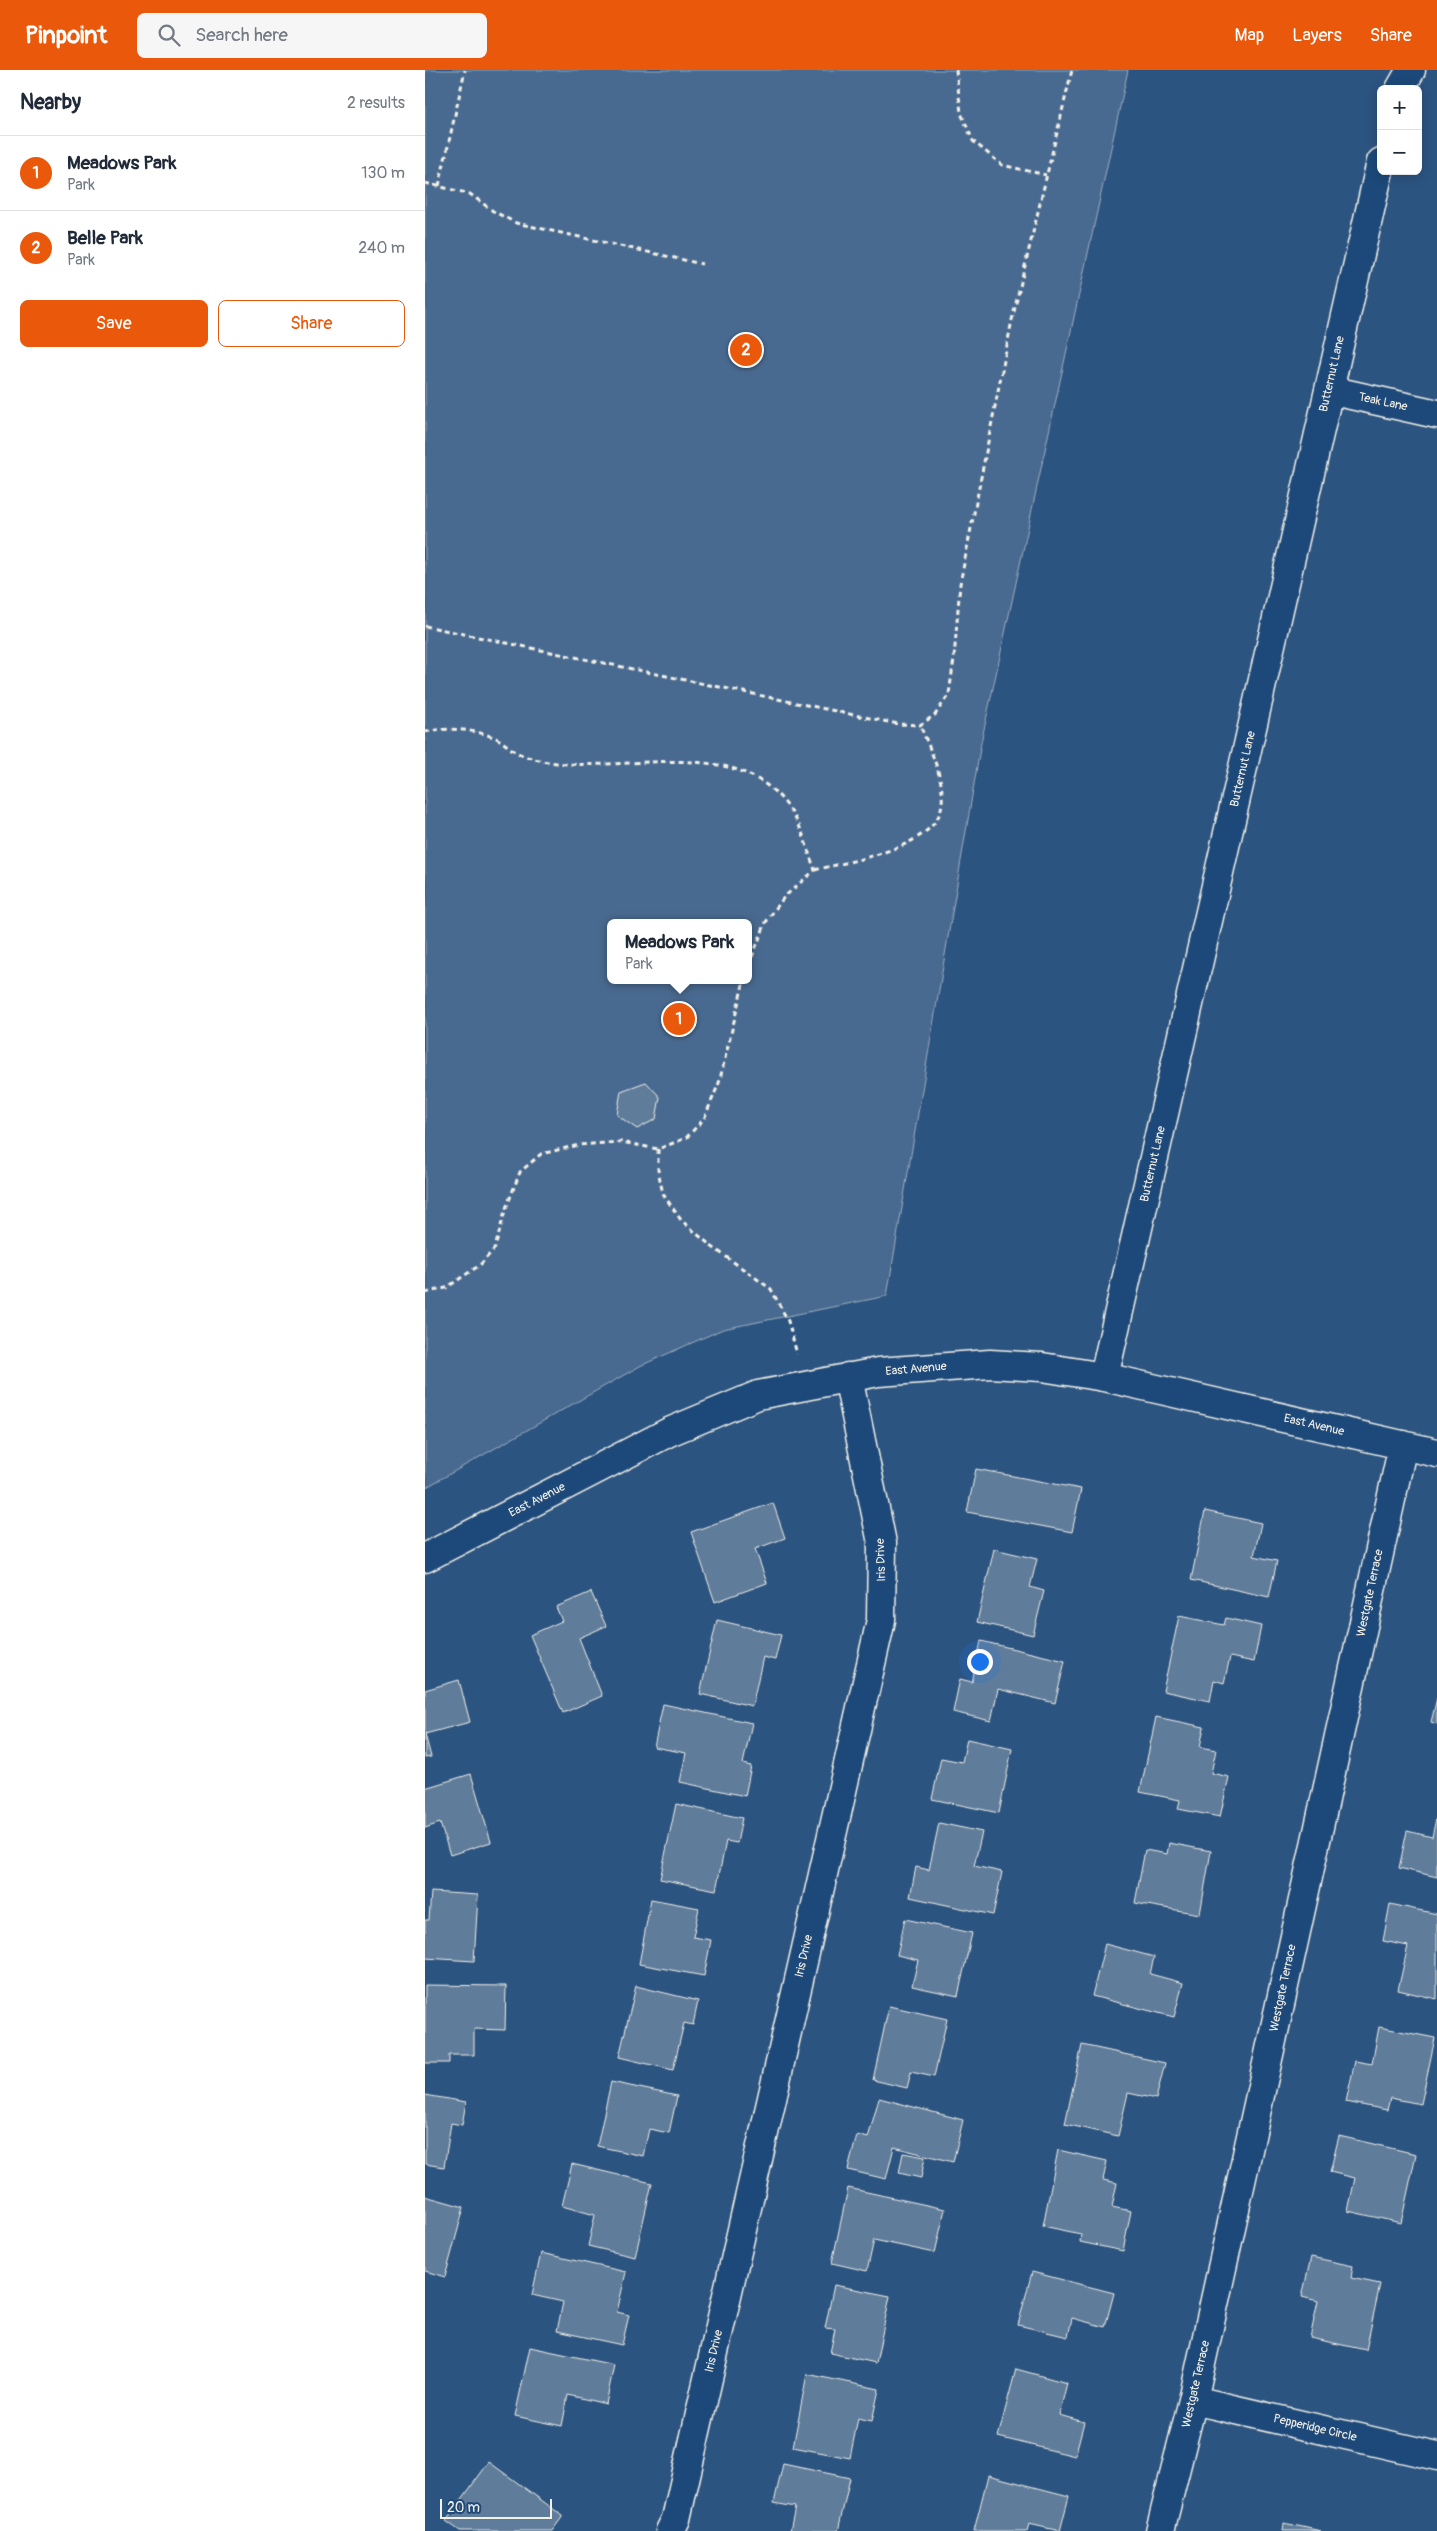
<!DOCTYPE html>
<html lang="en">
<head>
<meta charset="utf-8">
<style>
	body { margin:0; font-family:Pangolin,sans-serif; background:#f6f6f7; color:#1f2937 }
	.controls { position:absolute; right:15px; top:15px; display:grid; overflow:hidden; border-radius:8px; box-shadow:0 2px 12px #0003 }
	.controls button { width:45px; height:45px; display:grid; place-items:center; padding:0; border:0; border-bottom:1px solid #e0e1e3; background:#fff; color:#1f2937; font:25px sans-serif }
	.scale { position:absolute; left:15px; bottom:12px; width:112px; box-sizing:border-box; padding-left:5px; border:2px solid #f4f1e8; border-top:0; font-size:14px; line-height:18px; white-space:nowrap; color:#f4f1e8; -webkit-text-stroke:4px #1f4a7a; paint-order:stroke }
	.you { position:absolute; left:554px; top:1591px; width:18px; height:18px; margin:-12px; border:4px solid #fff; border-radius:50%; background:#1a73e8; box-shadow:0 0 0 8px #1a73e833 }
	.badge { display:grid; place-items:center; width:32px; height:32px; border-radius:50%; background:#ea580c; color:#fff; font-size:16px; font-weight:700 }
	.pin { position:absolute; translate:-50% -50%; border:2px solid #fff; box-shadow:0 1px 5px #0006 }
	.popup { position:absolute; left:182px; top:849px; width:145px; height:65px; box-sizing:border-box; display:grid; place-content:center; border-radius:8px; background:#fff; filter:drop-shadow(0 1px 4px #0005); font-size:16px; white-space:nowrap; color:#747a83 }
	.popup b { font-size:19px; color:#1f2937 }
	.popup::after { content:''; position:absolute; left:50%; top:100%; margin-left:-10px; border:10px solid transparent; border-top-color:#fff }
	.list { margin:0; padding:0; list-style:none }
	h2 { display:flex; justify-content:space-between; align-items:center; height:65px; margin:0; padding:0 20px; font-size:21px }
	h2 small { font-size:16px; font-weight:400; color:#747a83 }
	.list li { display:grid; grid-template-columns:32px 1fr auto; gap:15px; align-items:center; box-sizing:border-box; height:75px; padding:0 20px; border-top:1px solid #e0e1e3 }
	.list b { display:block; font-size:19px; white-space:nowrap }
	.list p { margin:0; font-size:16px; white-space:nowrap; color:#747a83 }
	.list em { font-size:16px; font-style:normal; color:#747a83 }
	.actions { display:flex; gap:10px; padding:15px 20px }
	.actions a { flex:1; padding:11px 0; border:1px solid #ea580c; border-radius:8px; text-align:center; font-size:18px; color:#ea580c }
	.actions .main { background:#ea580c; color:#fff }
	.icon { flex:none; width:28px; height:28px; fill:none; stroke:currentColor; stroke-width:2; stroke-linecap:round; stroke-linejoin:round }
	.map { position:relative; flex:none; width:1012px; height:2461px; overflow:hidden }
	header { display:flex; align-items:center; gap:30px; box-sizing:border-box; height:70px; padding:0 25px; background:#ea580c; color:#fff }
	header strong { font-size:24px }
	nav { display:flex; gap:28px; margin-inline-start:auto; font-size:18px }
	.search { width:350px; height:45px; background:#f6f6f7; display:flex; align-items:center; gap:12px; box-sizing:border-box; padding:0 18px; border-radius:8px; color:#747a83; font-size:19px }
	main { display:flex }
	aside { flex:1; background:#fff }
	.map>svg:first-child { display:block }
</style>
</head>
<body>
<header>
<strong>Pinpoint</strong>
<div class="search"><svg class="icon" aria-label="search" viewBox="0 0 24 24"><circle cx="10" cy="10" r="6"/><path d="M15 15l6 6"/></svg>Search here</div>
<nav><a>Map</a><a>Layers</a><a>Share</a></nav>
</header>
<main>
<aside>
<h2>Nearby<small>2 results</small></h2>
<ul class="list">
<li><span class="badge">1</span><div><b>Meadows Park</b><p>Park</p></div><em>130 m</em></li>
<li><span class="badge">2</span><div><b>Belle Park</b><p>Park</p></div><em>240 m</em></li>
</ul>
<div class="actions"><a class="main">Save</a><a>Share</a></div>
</aside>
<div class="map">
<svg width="1012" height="2461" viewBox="0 0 1012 2461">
	<rect width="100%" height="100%" fill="#2c5481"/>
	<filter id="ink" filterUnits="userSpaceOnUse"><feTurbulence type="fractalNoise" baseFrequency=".02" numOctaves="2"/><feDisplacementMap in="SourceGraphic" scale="10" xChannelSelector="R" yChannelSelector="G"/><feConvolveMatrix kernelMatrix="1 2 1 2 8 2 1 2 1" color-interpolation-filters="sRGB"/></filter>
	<g filter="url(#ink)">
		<path fill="#496b90" stroke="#9eaebc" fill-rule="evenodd" d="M 0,0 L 703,0 L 556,673 L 462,1226 L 298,1259 L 215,1296 L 0,1418 ZM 185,853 L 323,853 L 323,910 L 185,910 Z"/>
		<path fill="#5e7b9a" stroke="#f4f1e8" d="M 221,1012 L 235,1027 L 231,1049 L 212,1059 L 192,1045 L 196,1021 Z
			M 551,1399 L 656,1419 L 647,1462 L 542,1442 Z
			M 348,1433 L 360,1468 L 330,1479 L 342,1513 L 290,1532 L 266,1462 Z
			M 780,1441 L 836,1453 L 829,1486 L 852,1491 L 844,1527 L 766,1510 Z
			M 569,1479 L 612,1489 L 605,1517 L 619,1521 L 608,1565 L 552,1552 Z
			M 166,1522 L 181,1556 L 154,1568 L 177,1626 L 138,1643 L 105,1565 L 137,1551 L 131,1537 Z
			M 754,1546 L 799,1555 L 801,1548 L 836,1556 L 829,1592 L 805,1587 L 799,1613 L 789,1610 L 785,1631 L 738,1621 Z
			M 292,1550 L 356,1565 L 350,1590 L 338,1587 L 327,1636 L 275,1624 Z
			M 556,1571 L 640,1591 L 630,1633 L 573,1619 L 566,1651 L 528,1642 L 535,1609 L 547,1612 Z
			M 34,1610 L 45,1652 L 0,1664 L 6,1687 L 0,1688 L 0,1620 Z
			M 1012,1628 L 1012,1654 L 1006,1652 Z
			M 238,1634 L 327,1653 L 318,1694 L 326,1696 L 320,1726 L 255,1712 L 261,1683 L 229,1677 Z
			M 731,1647 L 779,1657 L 775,1677 L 791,1680 L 786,1703 L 804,1707 L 795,1747 L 753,1739 L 755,1730 L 715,1722 Z
			M 542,1669 L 587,1679 L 574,1743 L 507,1729 L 516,1688 L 537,1692 Z
			M 46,1704 L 66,1772 L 25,1785 L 15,1753 L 0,1758 L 0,1718 Z
			M 251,1734 L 317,1748 L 312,1773 L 301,1771 L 291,1820 L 235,1809 Z
			M 1012,1744 L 1012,1807 L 974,1798 L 982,1761 L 1007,1767 Z
			M 514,1753 L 557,1762 L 549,1796 L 577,1802 L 568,1845 L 485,1827 L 491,1797 L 504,1800 Z
			M 744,1773 L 786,1781 L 775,1844 L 710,1833 L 720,1780 L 742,1784 Z
			M 6,1822 L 53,1825 L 49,1891 L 0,1888 L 0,1850 L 4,1850 Z
			M 226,1829 L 274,1838 L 268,1867 L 286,1870 L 279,1906 L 214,1894 Z
			M 965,1834 L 1012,1844 L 1012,1929 L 973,1920 L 983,1876 L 958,1871 Z
			M 480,1849 L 547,1863 L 533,1926 L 487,1916 L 493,1890 L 472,1885 Z
			M 680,1874 L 729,1887 L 725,1904 L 758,1913 L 749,1947 L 667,1926 Z
			M 0,1915 L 81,1916 L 80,1960 L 49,1959 L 49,1985 L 24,1985 L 24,1993 L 0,1993 Z
			M 211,1916 L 273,1931 L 268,1955 L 259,1953 L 248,2000 L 194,1987 Z
			M 464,1936 L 522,1949 L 509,2007 L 486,2002 L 482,2018 L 448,2010 Z
			M 954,1957 L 1010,1968 L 996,2034 L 965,2028 L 962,2040 L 921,2032 L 930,1991 L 947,1994 Z
			M 657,1975 L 740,1993 L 731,2029 L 703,2023 L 693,2066 L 640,2054 Z
			M 186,2012 L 252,2026 L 244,2063 L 224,2059 L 218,2086 L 172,2076 Z
			M 0,2025 L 41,2032 L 37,2055 L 26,2053 L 19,2097 L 0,2094 Z
			M 454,2028 L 538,2050 L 528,2092 L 469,2077 L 461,2109 L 423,2100 L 432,2065 L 443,2068 Z
			M 914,2066 L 991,2084 L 976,2153 L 923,2141 L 930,2108 L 905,2102 Z
			M 633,2080 L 682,2091 L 678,2110 L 692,2113 L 687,2137 L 706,2141 L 698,2181 L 655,2172 L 656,2164 L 618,2156 Z
			M 478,2083 L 500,2087 L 496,2108 L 474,2103 Z
			M 147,2094 L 227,2113 L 210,2187 L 163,2176 L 170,2145 L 137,2136 Z
			M 423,2118 L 520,2139 L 510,2183 L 449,2170 L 442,2201 L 407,2193 Z
			M 0,2126 L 39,2137 L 20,2207 L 0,2201 Z
			M 116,2183 L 201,2202 L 192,2242 L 204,2245 L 197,2275 L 132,2261 L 138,2232 L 107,2225 Z
			M 886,2187 L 928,2196 L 926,2208 L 955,2214 L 941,2280 L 885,2268 L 893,2231 L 877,2227 Z
			M 607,2202 L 689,2223 L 680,2257 L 647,2248 L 643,2267 L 593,2255 Z
			M 409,2215 L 465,2226 L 451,2293 L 405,2283 L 410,2259 L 400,2258 Z
			M 105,2277 L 189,2295 L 181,2334 L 143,2325 L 137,2356 L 90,2346 Z
			M 591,2299 L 642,2313 L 634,2345 L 659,2352 L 650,2386 L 573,2367 Z
			M 382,2304 L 454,2319 L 447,2351 L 433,2348 L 425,2388 L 368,2377 Z
			M 64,2392 L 138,2446 L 127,2461 L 35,2461 L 21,2451 Z
			M 358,2394 L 425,2408 L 413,2461 L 365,2461 L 370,2437 L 349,2433 Z
			M 563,2405 L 644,2426 L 635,2461 L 604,2454 L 602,2461 L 549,2461 Z
			M 859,2453 L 896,2461 L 858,2461 Z"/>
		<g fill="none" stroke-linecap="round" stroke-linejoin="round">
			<g stroke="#f4f1e8" stroke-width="31">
				<path id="street" d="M 975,19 L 986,0
					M 904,320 L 1012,344
					M 679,1307 L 956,92
					M 768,2330 L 1012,2386
					M 245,2461 L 251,2449 L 456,1550 L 457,1473 L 423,1307
					M 735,2461 L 768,2330 L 978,1375"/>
			</g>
			<g stroke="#f4f1e8" stroke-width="31">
				<path id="secondary" d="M 0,1488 L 244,1362 L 333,1325 L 453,1302 L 565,1294 L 617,1297 L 679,1307 L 1012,1383"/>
			</g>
			<path stroke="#f4f1e8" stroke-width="3" stroke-dasharray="5 4" stroke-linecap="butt" d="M 531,0 L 536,43 L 548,71 L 577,95 L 621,105
				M 0,113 L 45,124 L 68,141 L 91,153 L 277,194
				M 14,116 L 40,0
				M 0,556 L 473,654 L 495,655 L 510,645 L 524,624 L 529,589 L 535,514 L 587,250 L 647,0
				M 0,662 C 23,657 48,659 71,668 C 79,672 85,679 93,683 C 100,687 110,689 118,691 C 199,707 317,658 369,746 C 379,762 383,783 390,800 L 359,827 L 341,852 L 323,897
				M 390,800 C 424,791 507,779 516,739 C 522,712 505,680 495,655
				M 233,1079 L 233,1100 L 238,1124 L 256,1150 L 286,1176 L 346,1219 L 363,1251 L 372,1284
				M 0,1223 L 21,1218 L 55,1195 L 70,1178 L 80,1141 L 95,1102 L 116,1084 L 154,1075 L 196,1072 L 233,1079 L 261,1068 L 279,1049 L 294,1013 L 319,910"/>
			<use href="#street" stroke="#1f4a7a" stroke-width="28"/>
			<use href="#secondary" stroke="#1f4a7a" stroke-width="28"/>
		</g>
	</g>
	<g text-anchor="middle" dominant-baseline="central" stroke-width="4" stroke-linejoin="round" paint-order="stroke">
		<g font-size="12" fill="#f4f1e8" stroke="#1f4a7a">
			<text transform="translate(907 304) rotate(-77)">Butternut Lane</text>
			<text transform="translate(958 332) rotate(12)">Teak Lane</text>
			<text transform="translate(818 699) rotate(-77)">Butternut Lane</text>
			<text transform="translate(728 1094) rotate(-77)">Butternut Lane</text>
			<text transform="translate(491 1299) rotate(-5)">East Avenue</text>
			<text transform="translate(889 1355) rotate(13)">East Avenue</text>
			<text transform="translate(112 1430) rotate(-27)">East Avenue</text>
			<text transform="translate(456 1490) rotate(-92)">Iris Drive</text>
			<text transform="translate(945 1523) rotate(-78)">Westgate Terrace</text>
			<text transform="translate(379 1886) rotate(-77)">Iris Drive</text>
			<text transform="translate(858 1918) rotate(-78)">Westgate Terrace</text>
			<text transform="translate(289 2281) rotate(-77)">Iris Drive</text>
			<text transform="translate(771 2314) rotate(-77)">Westgate Terrace</text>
			<text transform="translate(890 2358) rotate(13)">Pepperidge Circle</text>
		</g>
	</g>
</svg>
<div class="controls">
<button>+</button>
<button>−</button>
</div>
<div class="scale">20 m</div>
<div class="you"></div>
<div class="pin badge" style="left:254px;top:949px">1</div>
<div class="popup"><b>Meadows Park</b>Park</div>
<div class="pin badge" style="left:321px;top:280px">2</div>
</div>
</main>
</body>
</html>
